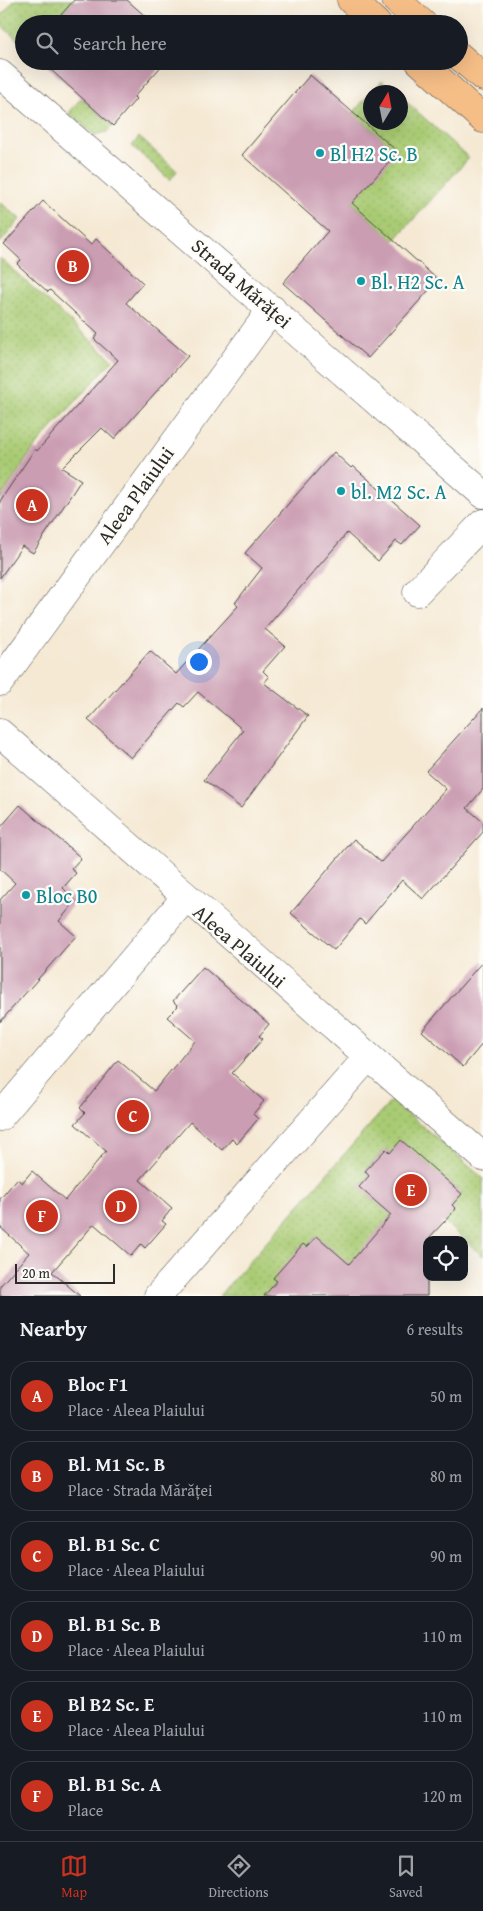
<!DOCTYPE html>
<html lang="en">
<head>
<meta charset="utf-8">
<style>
	body { margin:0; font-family:"Gentium Book Plus",serif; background:#242831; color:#f1f3f6 }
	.controls { position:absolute; right:15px; bottom:15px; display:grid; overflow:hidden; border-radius:10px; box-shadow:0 5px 20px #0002 }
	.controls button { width:45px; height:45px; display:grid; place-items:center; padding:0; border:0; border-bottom:1px solid #363941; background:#171b24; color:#f1f3f6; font:25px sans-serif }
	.compass { position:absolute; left:363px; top:85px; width:45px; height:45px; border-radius:50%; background:#171b24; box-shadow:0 5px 20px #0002; rotate:10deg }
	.scale { position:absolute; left:15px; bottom:12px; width:100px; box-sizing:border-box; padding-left:5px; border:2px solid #2b2b2b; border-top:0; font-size:14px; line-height:18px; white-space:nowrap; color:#2b2b2b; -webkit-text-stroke:4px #fdfcf7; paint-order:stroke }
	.you { position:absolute; left:198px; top:661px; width:18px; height:18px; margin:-12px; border:4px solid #fff; border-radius:50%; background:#1a73e8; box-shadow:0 0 0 8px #1a73e833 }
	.badge { display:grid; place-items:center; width:32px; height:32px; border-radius:50%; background:#c8321e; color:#fff; font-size:16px; font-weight:700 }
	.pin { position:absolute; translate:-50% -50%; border:2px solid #fff; box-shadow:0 1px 5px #0006 }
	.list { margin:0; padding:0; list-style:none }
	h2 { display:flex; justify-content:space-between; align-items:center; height:65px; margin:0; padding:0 20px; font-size:21px }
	h2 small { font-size:16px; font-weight:400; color:#9ea1a6 }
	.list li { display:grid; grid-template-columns:32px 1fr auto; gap:15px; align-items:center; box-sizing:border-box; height:70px; margin:0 10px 10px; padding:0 10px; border:1px solid #363941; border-radius:20px }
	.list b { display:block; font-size:19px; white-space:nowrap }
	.list p { margin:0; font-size:16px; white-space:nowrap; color:#9ea1a6 }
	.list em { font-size:16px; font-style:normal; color:#9ea1a6 }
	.icon { flex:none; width:28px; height:28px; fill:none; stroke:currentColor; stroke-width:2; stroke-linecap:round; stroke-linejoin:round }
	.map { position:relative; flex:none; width:483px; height:1296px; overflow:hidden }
	.search { position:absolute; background:#171b24; box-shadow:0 5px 20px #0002; left:15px; right:15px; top:15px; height:55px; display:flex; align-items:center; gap:12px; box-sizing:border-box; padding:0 18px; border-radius:28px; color:#9ea1a6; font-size:19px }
	.sheet { height:545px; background:#171b24 }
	nav { display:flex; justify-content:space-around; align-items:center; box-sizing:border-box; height:70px; border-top:1px solid #363941; background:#171b24; font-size:14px; color:#9ea1a6 }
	nav a { display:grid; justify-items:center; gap:2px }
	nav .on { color:#c8321e }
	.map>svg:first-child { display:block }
</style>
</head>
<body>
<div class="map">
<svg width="483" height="1296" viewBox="0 0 483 1296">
	<defs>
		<pattern id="grass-dots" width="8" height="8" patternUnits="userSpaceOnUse" patternTransform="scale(1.25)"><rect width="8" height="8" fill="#a9cb73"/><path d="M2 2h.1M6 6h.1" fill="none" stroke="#92ae64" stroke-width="1.8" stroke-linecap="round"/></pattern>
	</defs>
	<rect width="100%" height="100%" fill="#fdfcf7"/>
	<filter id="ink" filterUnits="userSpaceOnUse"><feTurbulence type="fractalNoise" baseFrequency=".02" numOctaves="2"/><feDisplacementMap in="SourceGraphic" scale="10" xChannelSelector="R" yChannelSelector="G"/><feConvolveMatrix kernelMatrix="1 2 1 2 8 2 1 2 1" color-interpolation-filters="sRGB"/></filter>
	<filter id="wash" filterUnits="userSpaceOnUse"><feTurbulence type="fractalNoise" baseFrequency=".0096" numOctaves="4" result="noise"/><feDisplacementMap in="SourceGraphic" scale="20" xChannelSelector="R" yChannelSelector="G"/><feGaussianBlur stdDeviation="1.12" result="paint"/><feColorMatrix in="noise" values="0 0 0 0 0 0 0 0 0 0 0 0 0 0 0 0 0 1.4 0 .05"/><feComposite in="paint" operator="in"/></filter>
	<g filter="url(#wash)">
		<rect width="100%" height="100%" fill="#f5e9d4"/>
		<path fill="url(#grass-dots)" stroke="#6a7b4f" d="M 15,0 L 74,0 L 53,24 L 24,24 L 24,46 L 0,24 L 0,17 Z
			M 382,81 L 395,92 L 371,92 Z
			M 370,93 L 370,122 L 400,122 L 401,97 L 469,158 L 383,253 L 383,231 L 349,200 L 397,152 L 364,122 L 343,125 Z
			M 81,98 L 113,126 L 107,132 L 94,135 L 69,113 Z
			M 139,137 L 177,171 L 170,180 L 132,146 Z
			M 0,202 L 20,219 L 0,243 Z
			M 0,258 L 113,360 L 34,448 L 0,499 Z
			M 392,1100 L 483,1178 L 483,1256 L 444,1222 L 456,1209 L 452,1205 L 462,1194 L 401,1141 L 390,1153 L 386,1149 L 365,1171 L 369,1176 L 360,1187 L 383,1208 L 405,1210 C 376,1229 362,1248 345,1278 L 340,1256 L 317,1236 L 274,1278 L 277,1281 L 269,1296 L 219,1296 Z"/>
		<g id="blocks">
			<path fill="#cb9db2" d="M 74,0 L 127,0 L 154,24 L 50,24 L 53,24 Z
				M 41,61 L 166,61 L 134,97 L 136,99 L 113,126 Z
				M 310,75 L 398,152 L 352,203 L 438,280 L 368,358 L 283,283 L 328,231 L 242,155 Z
				M 43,201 L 91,245 L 96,239 L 143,283 L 126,303 L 188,356 L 114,439 L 102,428 L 62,468 L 81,480 L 33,553 L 22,546 L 0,578 L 0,501 L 35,449 L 37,451 L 118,360 L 94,339 L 98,334 L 50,290 L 48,292 L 17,264 L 21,260 L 4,244 Z
				M 334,452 L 351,468 L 353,466 L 420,525 L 402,545 L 396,541 L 378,561 L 347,533 L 265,629 L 285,646 L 263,671 L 269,677 L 264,683 L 308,716 L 241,808 L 204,780 L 243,730 L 198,692 L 184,707 L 179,703 L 131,758 L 88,720 L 150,651 L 176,674 L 238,606 L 235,603 L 262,568 L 245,553 Z
				M 483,708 L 483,789 L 467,808 L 483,822 L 483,832 L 423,899 L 402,880 L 365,924 L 360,919 L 334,950 L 291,913 L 354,839 L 381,862 L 446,789 L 426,771 Z
				M 20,805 L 81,858 L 71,869 L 76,873 L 63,888 L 76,901 L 59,921 L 76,936 L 0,1022 L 0,900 L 15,883 L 0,869 L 0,828 Z
				M 483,961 L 483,1043 L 463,1067 L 422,1031 Z
				M 203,967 L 269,1024 L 259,1036 L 263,1039 L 232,1073 L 264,1101 L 253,1114 L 258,1119 L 237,1144 L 232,1139 L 222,1150 L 190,1122 L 140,1180 L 172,1208 L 162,1221 L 166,1224 L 145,1248 L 141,1244 L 131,1256 L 94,1224 L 52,1272 L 80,1296 L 0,1296 L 0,1286 L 29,1253 L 0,1227 L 0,1199 L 17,1179 L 22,1183 L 32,1171 L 65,1200 L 106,1151 L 75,1124 L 85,1113 L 80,1108 L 118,1060 L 154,1091 L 195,1041 L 167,1017 L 178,1006 L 173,1001 Z
				M 401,1140 L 462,1194 L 452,1205 L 456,1209 L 427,1240 L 427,1296 L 264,1296 L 277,1281 L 273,1278 L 303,1244 L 307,1247 L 317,1236 L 349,1264 L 391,1215 L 359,1187 L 369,1176 L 365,1171 L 386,1149 L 390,1153 Z"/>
		</g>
	</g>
	<g filter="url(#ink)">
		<use href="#blocks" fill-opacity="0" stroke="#494844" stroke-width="1"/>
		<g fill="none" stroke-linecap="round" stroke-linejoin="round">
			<g stroke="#494844" stroke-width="29">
				<path id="minor" d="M 0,74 L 483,494
					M 417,592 L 483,523
					M 0,682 L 272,309
					M 0,733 L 483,1157
					M 0,1117 L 185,898
					M 158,1296 L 368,1057"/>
			</g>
			<g stroke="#494844" stroke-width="29">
				<path id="primary" d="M 351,0 L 377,24
					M 396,0 L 423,24
					M 459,56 L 483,77
					M 419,61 L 483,119"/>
			</g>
			<use href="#minor" stroke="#fff" stroke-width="28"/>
			<use href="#primary" stroke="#f6be87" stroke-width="28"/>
		</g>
	</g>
	<g fill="#0f9aa8" stroke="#fdfcf7" stroke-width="2">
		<circle cx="320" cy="153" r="5"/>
		<circle cx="361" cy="281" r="5"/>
		<circle cx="341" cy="491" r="5"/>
		<circle cx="26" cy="895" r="5"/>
	</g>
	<g text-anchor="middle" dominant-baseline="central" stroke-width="4.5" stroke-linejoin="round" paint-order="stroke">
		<g font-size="20" fill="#0d838f" stroke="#fdfcf7" text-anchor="start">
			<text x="330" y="153">Bl H2 Sc. B</text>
			<text x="371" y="281">Bl. H2 Sc. A</text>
			<text x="351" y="491">bl. M2 Sc. A</text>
			<text x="36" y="895">Bloc B0</text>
		</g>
		<g font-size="20" fill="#2b2b2b" stroke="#fdfcf7">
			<text transform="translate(242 283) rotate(41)">Strada Mărăței</text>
			<text transform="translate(135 495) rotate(-54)">Aleea Plaiului</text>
			<text transform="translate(240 946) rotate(41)">Aleea Plaiului</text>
		</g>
	</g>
</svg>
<div class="controls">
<button><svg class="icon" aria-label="locate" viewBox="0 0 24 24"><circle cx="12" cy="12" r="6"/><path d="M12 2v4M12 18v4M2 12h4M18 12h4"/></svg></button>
</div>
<svg class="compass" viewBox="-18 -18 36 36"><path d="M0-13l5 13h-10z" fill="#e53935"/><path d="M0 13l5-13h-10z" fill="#9ea1a6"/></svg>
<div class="scale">20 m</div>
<div class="you"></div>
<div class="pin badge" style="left:32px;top:505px">A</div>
<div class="pin badge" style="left:73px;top:266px">B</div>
<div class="pin badge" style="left:133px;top:1116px">C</div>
<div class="pin badge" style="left:121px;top:1206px">D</div>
<div class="pin badge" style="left:411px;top:1190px">E</div>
<div class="pin badge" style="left:42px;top:1216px">F</div>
<div class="search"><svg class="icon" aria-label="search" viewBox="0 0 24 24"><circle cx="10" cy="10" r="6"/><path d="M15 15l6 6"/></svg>Search here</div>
</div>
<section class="sheet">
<h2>Nearby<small>6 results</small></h2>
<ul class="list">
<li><span class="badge">A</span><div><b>Bloc F1</b><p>Place · Aleea Plaiului</p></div><em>50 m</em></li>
<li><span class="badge">B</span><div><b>Bl. M1 Sc. B</b><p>Place · Strada Mărăței</p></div><em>80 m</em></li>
<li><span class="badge">C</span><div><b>Bl. B1 Sc. C</b><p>Place · Aleea Plaiului</p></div><em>90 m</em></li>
<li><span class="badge">D</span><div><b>Bl. B1 Sc. B</b><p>Place · Aleea Plaiului</p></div><em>110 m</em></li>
<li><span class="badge">E</span><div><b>Bl B2 Sc. E</b><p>Place · Aleea Plaiului</p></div><em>110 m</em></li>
<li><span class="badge">F</span><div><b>Bl. B1 Sc. A</b><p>Place</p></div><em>120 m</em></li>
</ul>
</section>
<nav>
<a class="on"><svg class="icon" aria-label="map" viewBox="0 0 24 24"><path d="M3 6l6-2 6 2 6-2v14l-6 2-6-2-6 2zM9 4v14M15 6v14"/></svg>Map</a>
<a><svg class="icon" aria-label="directions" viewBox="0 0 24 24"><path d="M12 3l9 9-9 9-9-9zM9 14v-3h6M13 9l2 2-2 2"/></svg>Directions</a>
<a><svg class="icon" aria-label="saved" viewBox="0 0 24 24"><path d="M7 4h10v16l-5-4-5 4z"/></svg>Saved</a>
</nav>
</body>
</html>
